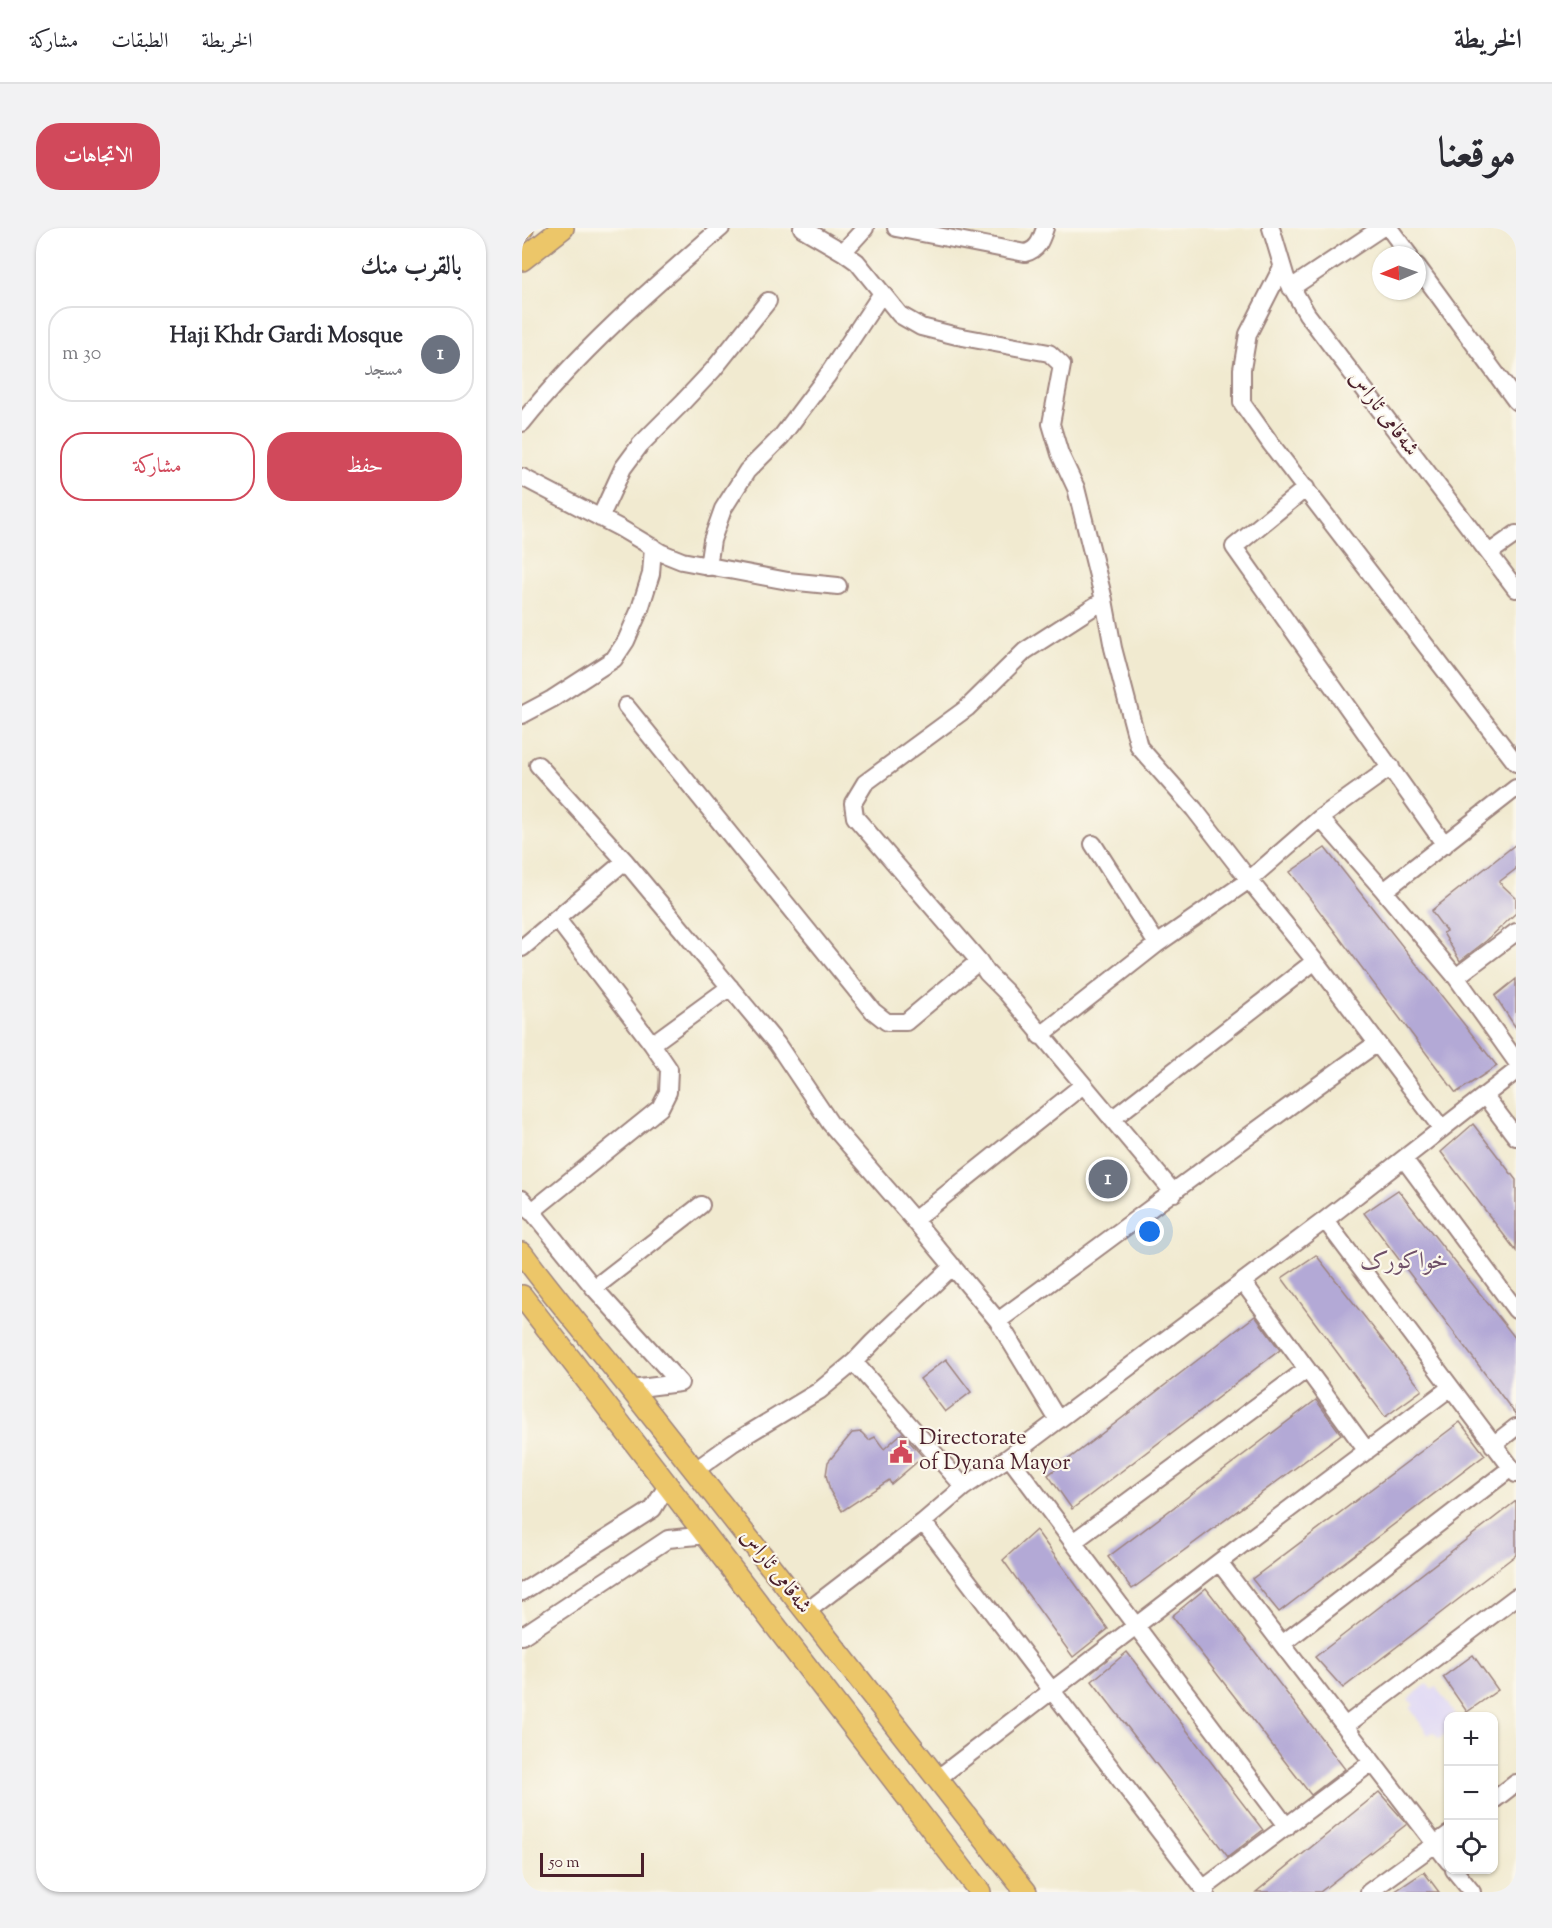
<!DOCTYPE html>
<html lang="ar">
<head>
<meta charset="utf-8">
<style>
	body { margin:0; font-family:"Sorts Mill Goudy",Amiri,serif; background:#f2f2f3; color:#2b2b33; direction:rtl }
	.controls { position:absolute; right:18px; bottom:18px; display:grid; overflow:hidden; border-radius:12px; box-shadow:0 2px 4px #0004 }
	.controls button { width:54px; height:54px; display:grid; place-items:center; padding:0; border:0; border-bottom:2px solid #e1e1e2; background:#fff; color:#2b2b33; font:30px sans-serif }
	.compass { position:absolute; left:850px; top:18px; width:54px; height:54px; border-radius:50%; background:#fff; box-shadow:0 2px 4px #0004; rotate:268deg }
	.scale { position:absolute; left:18px; bottom:15px; width:104px; box-sizing:border-box; padding-left:6px; border:3px solid #4a1f2b; border-top:0; font-size:16px; line-height:21px; white-space:nowrap; color:#4a1f2b; -webkit-text-stroke:4px #fbf7ec; paint-order:stroke }
	.you { position:absolute; left:628px; top:1004px; width:21px; height:21px; margin:-15px; border:4px solid #fff; border-radius:50%; background:#1a73e8; box-shadow:0 0 0 9px #1a73e833 }
	.badge { display:grid; place-items:center; width:39px; height:39px; border-radius:50%; background:#d1495b; color:#fff; font-size:20px; font-weight:700 }
	.pin { position:absolute; translate:-50% -50%; border:3px solid #fff; box-shadow:0 2px 6px #0006 }
	.list { margin:0; padding:0; list-style:none }
	h2 { display:flex; justify-content:space-between; align-items:center; height:78px; margin:0; padding:0 24px; font-size:26px }
	h2 small { font-size:20px; font-weight:400; color:#7c7c81 }
	.list li { display:grid; grid-template-columns:39px 1fr auto; gap:18px; align-items:center; box-sizing:border-box; height:96px; margin:0 12px 12px; padding:0 12px; border:2px solid #e1e1e2; border-radius:24px }
	.list b { display:block; font-size:22px; white-space:nowrap }
	.list p { margin:0; font-size:20px; white-space:nowrap; color:#7c7c81 }
	.list em { font-size:20px; font-style:normal; color:#7c7c81 }
	.actions { display:flex; gap:12px; padding:18px 24px }
	.actions a { flex:1; padding:14px 0; border:2px solid #d1495b; border-radius:24px; text-align:center; font-size:21px; color:#d1495b }
	.actions .main { background:#d1495b; color:#fff }
	.icon { flex:none; width:33px; height:33px; fill:none; stroke:currentColor; stroke-width:2; stroke-linecap:round; stroke-linejoin:round }
	.map { position:relative; flex:none; width:994px; height:1664px; overflow:hidden; direction:ltr; border-radius:24px }
	header { display:flex; align-items:center; gap:36px; box-sizing:border-box; height:84px; padding:0 30px; background:#fff; border-bottom:2px solid #e1e1e2 }
	header strong { font-size:28px }
	nav { display:flex; gap:33px; margin-inline-start:auto; font-size:21px }
	.intro { display:flex; align-items:center; justify-content:space-between; box-sizing:border-box; height:144px; padding:0 36px }
	h1 { margin:0; font-size:42px }
	.button { padding:15px 27px; border-radius:24px; background:#d1495b; color:#fff; font-size:21px; font-weight:700 }
	main { display:flex; gap:36px; padding:0 36px }
	aside { flex:1; background:#fff; border-radius:24px; box-shadow:0 2px 4px #0004 }
	.map>svg:first-child { display:block }
</style>
</head>
<body>
<header>
<strong>الخريطة</strong>
<nav><a>الخريطة</a><a>الطبقات</a><a>مشاركة</a></nav>
</header>
<div class="intro"><h1>موقعنا</h1><a class="button">الاتجاهات</a></div>
<main>
<div class="map">
<svg width="994" height="1664" viewBox="0 0 994 1664">
	<rect width="100%" height="100%" fill="#fbf7ec"/>
	<filter id="ink" filterUnits="userSpaceOnUse"><feTurbulence type="fractalNoise" baseFrequency=".0167" numOctaves="2"/><feDisplacementMap in="SourceGraphic" scale="12" xChannelSelector="R" yChannelSelector="G"/><feConvolveMatrix kernelMatrix="1 2 1 2 8 2 1 2 1" color-interpolation-filters="sRGB"/></filter>
	<filter id="wash" filterUnits="userSpaceOnUse"><feTurbulence type="fractalNoise" baseFrequency=".008" numOctaves="4" result="noise"/><feDisplacementMap in="SourceGraphic" scale="24" xChannelSelector="R" yChannelSelector="G"/><feGaussianBlur stdDeviation="1.35" result="paint"/><feColorMatrix in="noise" values="0 0 0 0 0 0 0 0 0 0 0 0 0 0 0 0 0 1.4 0 .05"/><feComposite in="paint" operator="in"/></filter>
	<g filter="url(#wash)">
		<rect width="100%" height="100%" fill="#f1ead0"/>
		<path fill="#ddd5f6" d="M 905,1456 L 910,1462 L 914,1459 L 934,1487 L 927,1488 L 926,1504 L 917,1511 L 911,1504 L 906,1507 L 888,1480 L 892,1477 L 886,1471 Z"/>
		<g id="blocks">
			<path fill="#b3a9d6" d="M 994,616 L 994,641 L 977,654 L 994,670 L 994,685 L 964,713 L 938,733 L 921,705 L 924,703 L 909,683 Z
				M 803,620 L 975,838 L 934,865 L 768,644 Z
				M 994,751 L 994,800 L 973,768 Z
				M 951,896 L 994,952 L 994,1023 L 919,924 Z
				M 876,962 L 994,1111 L 994,1187 L 842,985 Z
				M 794,1027 L 900,1162 L 863,1189 L 760,1050 Z
				M 733,1088 L 758,1122 L 550,1281 L 526,1247 Z
				M 424,1131 L 449,1164 L 423,1184 L 398,1151 Z
				M 794,1172 L 819,1206 L 610,1361 L 586,1329 Z
				M 938,1194 L 963,1227 L 757,1384 L 730,1351 Z
				M 339,1204 L 347,1212 L 353,1209 L 362,1221 L 380,1205 L 401,1229 L 369,1256 L 367,1252 L 320,1283 L 308,1263 L 304,1247 L 306,1234 L 330,1205 Z
				M 994,1273 L 994,1327 L 821,1460 L 793,1429 Z
				M 514,1302 L 586,1401 L 551,1429 L 481,1332 Z
				M 684,1360 L 823,1541 L 789,1567 L 650,1388 Z
				M 605,1424 L 741,1602 L 706,1629 L 570,1453 Z
				M 951,1427 L 976,1462 L 945,1484 L 921,1449 Z
				M 857,1564 L 885,1596 L 798,1664 L 734,1664 Z
				M 902,1644 L 917,1664 L 872,1664 Z"/>
		</g>
	</g>
	<g filter="url(#ink)">
		<use href="#blocks" fill-opacity="0" stroke="#9e847e" stroke-width="1.5"/>
		<g fill="none" stroke-linecap="round" stroke-linejoin="round">
			<g stroke="#9e847e" stroke-width="20">
				<path id="minor" d="M 280,0 L 321,24 L 335,34 L 378,87 L 399,99 L 435,108 L 527,125 L 540,137 L 529,196 L 538,226 L 554,260 L 582,372 L 591,420 L 617,519 L 672,581 L 727,652 L 793,733 L 920,901
					M 374,0 L 503,25 C 516,22 519,12 523,0
					M 749,0 L 764,50 L 785,86 L 994,361
					M 867,0 L 887,27
					M 321,24 L 343,0
					M 895,38 L 994,173
					M 760,39 L 726,106 L 720,141 L 720,175 L 749,216 L 994,535
					M 769,60 L 859,0
					M 0,195 C 58,122 129,61 199,0
					M 0,249 L 98,300 L 140,325 L 160,333 L 266,353 L 316,358
					M 784,260 L 712,319 L 923,617
					M 78,290 L 101,240 L 118,217 L 160,175 L 191,142 L 246,73
					M 967,325 L 994,306
					M 186,339 L 190,312 L 201,281 L 225,243 L 259,209 L 305,148 L 360,65
					M 104,478 L 351,783 L 365,794 L 384,794 L 457,733 L 465,745 L 484,764 L 652,965
					M 0,487 L 30,471 L 92,431 L 104,413 L 118,381 L 129,346 L 131,319
					M 16,537 L 103,633
					M 798,590 L 862,663 L 934,749 L 994,833
					M 571,616 L 635,716
					M 862,663 L 994,560
					M 0,720 L 103,633 L 255,816 L 308,895 L 392,992 L 476,1093 L 536,1192
					M 457,733 L 333,589 L 331,575 L 343,555 L 445,480 L 503,423 L 582,372
					M 934,749 L 994,704
					M 518,808 L 635,716 L 727,652 L 798,590 L 869,539
					M 130,816 L 208,759
					M 963,868 L 994,909
					M 590,891 L 793,733
					M 882,931 L 994,1082
					M 0,971 L 72,1060 L 158,1155
					M 9,984 L 138,880 L 146,864 L 147,841 L 130,816 L 35,691
					M 392,992 L 561,857
					M 803,992 L 994,1246
					M 721,1054 L 845,1223
					M 72,1060 L 179,977
					M 476,1093 C 602,1001 727,906 855,815
					M 332,1134 L 442,1259
					M 109,1161 L 158,1155
					M 971,1217 L 994,1199
					M 487,1229 L 765,1599
					M 172,1243 L 211,1215 L 297,1163 L 332,1134 L 351,1114 L 431,1038
					M 401,1294 L 684,1664
					M 551,1314 L 785,1141
					M 697,1334 L 927,1634
					M 0,1364 L 131,1281 L 146,1256
					M 284,1384 L 401,1294 L 442,1259 L 487,1229 L 803,992 L 994,843
					M 0,1408 L 146,1311 L 185,1307
					M 760,1416 L 989,1240
					M 823,1498 L 994,1369
					M 416,1550 L 697,1334 L 928,1160
					M 972,1572 L 994,1555
					M 932,1642 L 950,1664
					M 682,1660 L 850,1534
					M 847,1664 L 927,1606"/>
			</g>
			<g stroke="#9e847e" stroke-width="24">
				<path id="major" d="M 0,1 L 1,0
					M 0,32 L 41,0
					M 0,1025 C 35,1073 74,1117 111,1164 C 242,1330 374,1497 504,1664
					M 0,1068 L 458,1664"/>
			</g>
			<use href="#minor" stroke="#fff" stroke-width="16"/>
			<use href="#major" stroke="#ecc669" stroke-width="21"/>
		</g>
	</g>
	<defs>
		<g id="civic-bare" transform="scale(1.8)"><path d="M-.6-6.5H3V-4.5H.6V-3L4-1V1h2V6H-6V1h2V-1L-.6-3ZM-1.2 2.5V6h2.4V2.5Z" fill="#d1495b" stroke="#fbf7ec" stroke-width="2.5" paint-order="stroke"/></g>
	</defs>
	<g fill-rule="evenodd">
		<use href="#civic-bare" x="379" y="1224"/>
	</g>
	<g text-anchor="middle" dominant-baseline="central" stroke-width="4.5" stroke-linejoin="round" paint-order="stroke">
		<g font-size="22" fill="#4a1f2b" stroke="#fbf7ec">
			<text transform="translate(861 186) rotate(53)">شەقامی ئاراس</text>
			<text transform="translate(253 1344) rotate(52)">شەقامی ئاراس</text>
		</g>
		<g font-size="22" fill="#4a1f2b" stroke="#fbf7ec" text-anchor="start">
			<text x="397" y="1211">Directorate<tspan x="397" dy="25">of Dyana Mayor</tspan></text>
		</g>
		<g font-size="24" fill="#6f4f67" stroke="#fbf7ec">
			<text x="882" y="1034">خواکورک</text>
		</g>
	</g>
</svg>
<div class="controls">
<button>+</button>
<button>−</button>
<button><svg class="icon" aria-label="locate" viewBox="0 0 24 24"><circle cx="12" cy="12" r="6"/><path d="M12 2v4M12 18v4M2 12h4M18 12h4"/></svg></button>
</div>
<svg class="compass" viewBox="-18 -18 36 36"><path d="M0-13l5 13h-10z" fill="#e53935"/><path d="M0 13l5-13h-10z" fill="#7c7c81"/></svg>
<div class="scale">50 m</div>
<div class="you"></div>
<div class="pin badge" style="left:586px;top:951px;background:#6b7280">1</div>
</div>
<aside>
<h2>بالقرب منك<small></small></h2>
<ul class="list">
<li><span class="badge" style="background:#6b7280">1</span><div><b>Haji Khdr Gardi Mosque</b><p>مسجد</p></div><em>30 m</em></li>
</ul>
<div class="actions"><a class="main">حفظ</a><a>مشاركة</a></div>
</aside>
</main>
</body>
</html>
